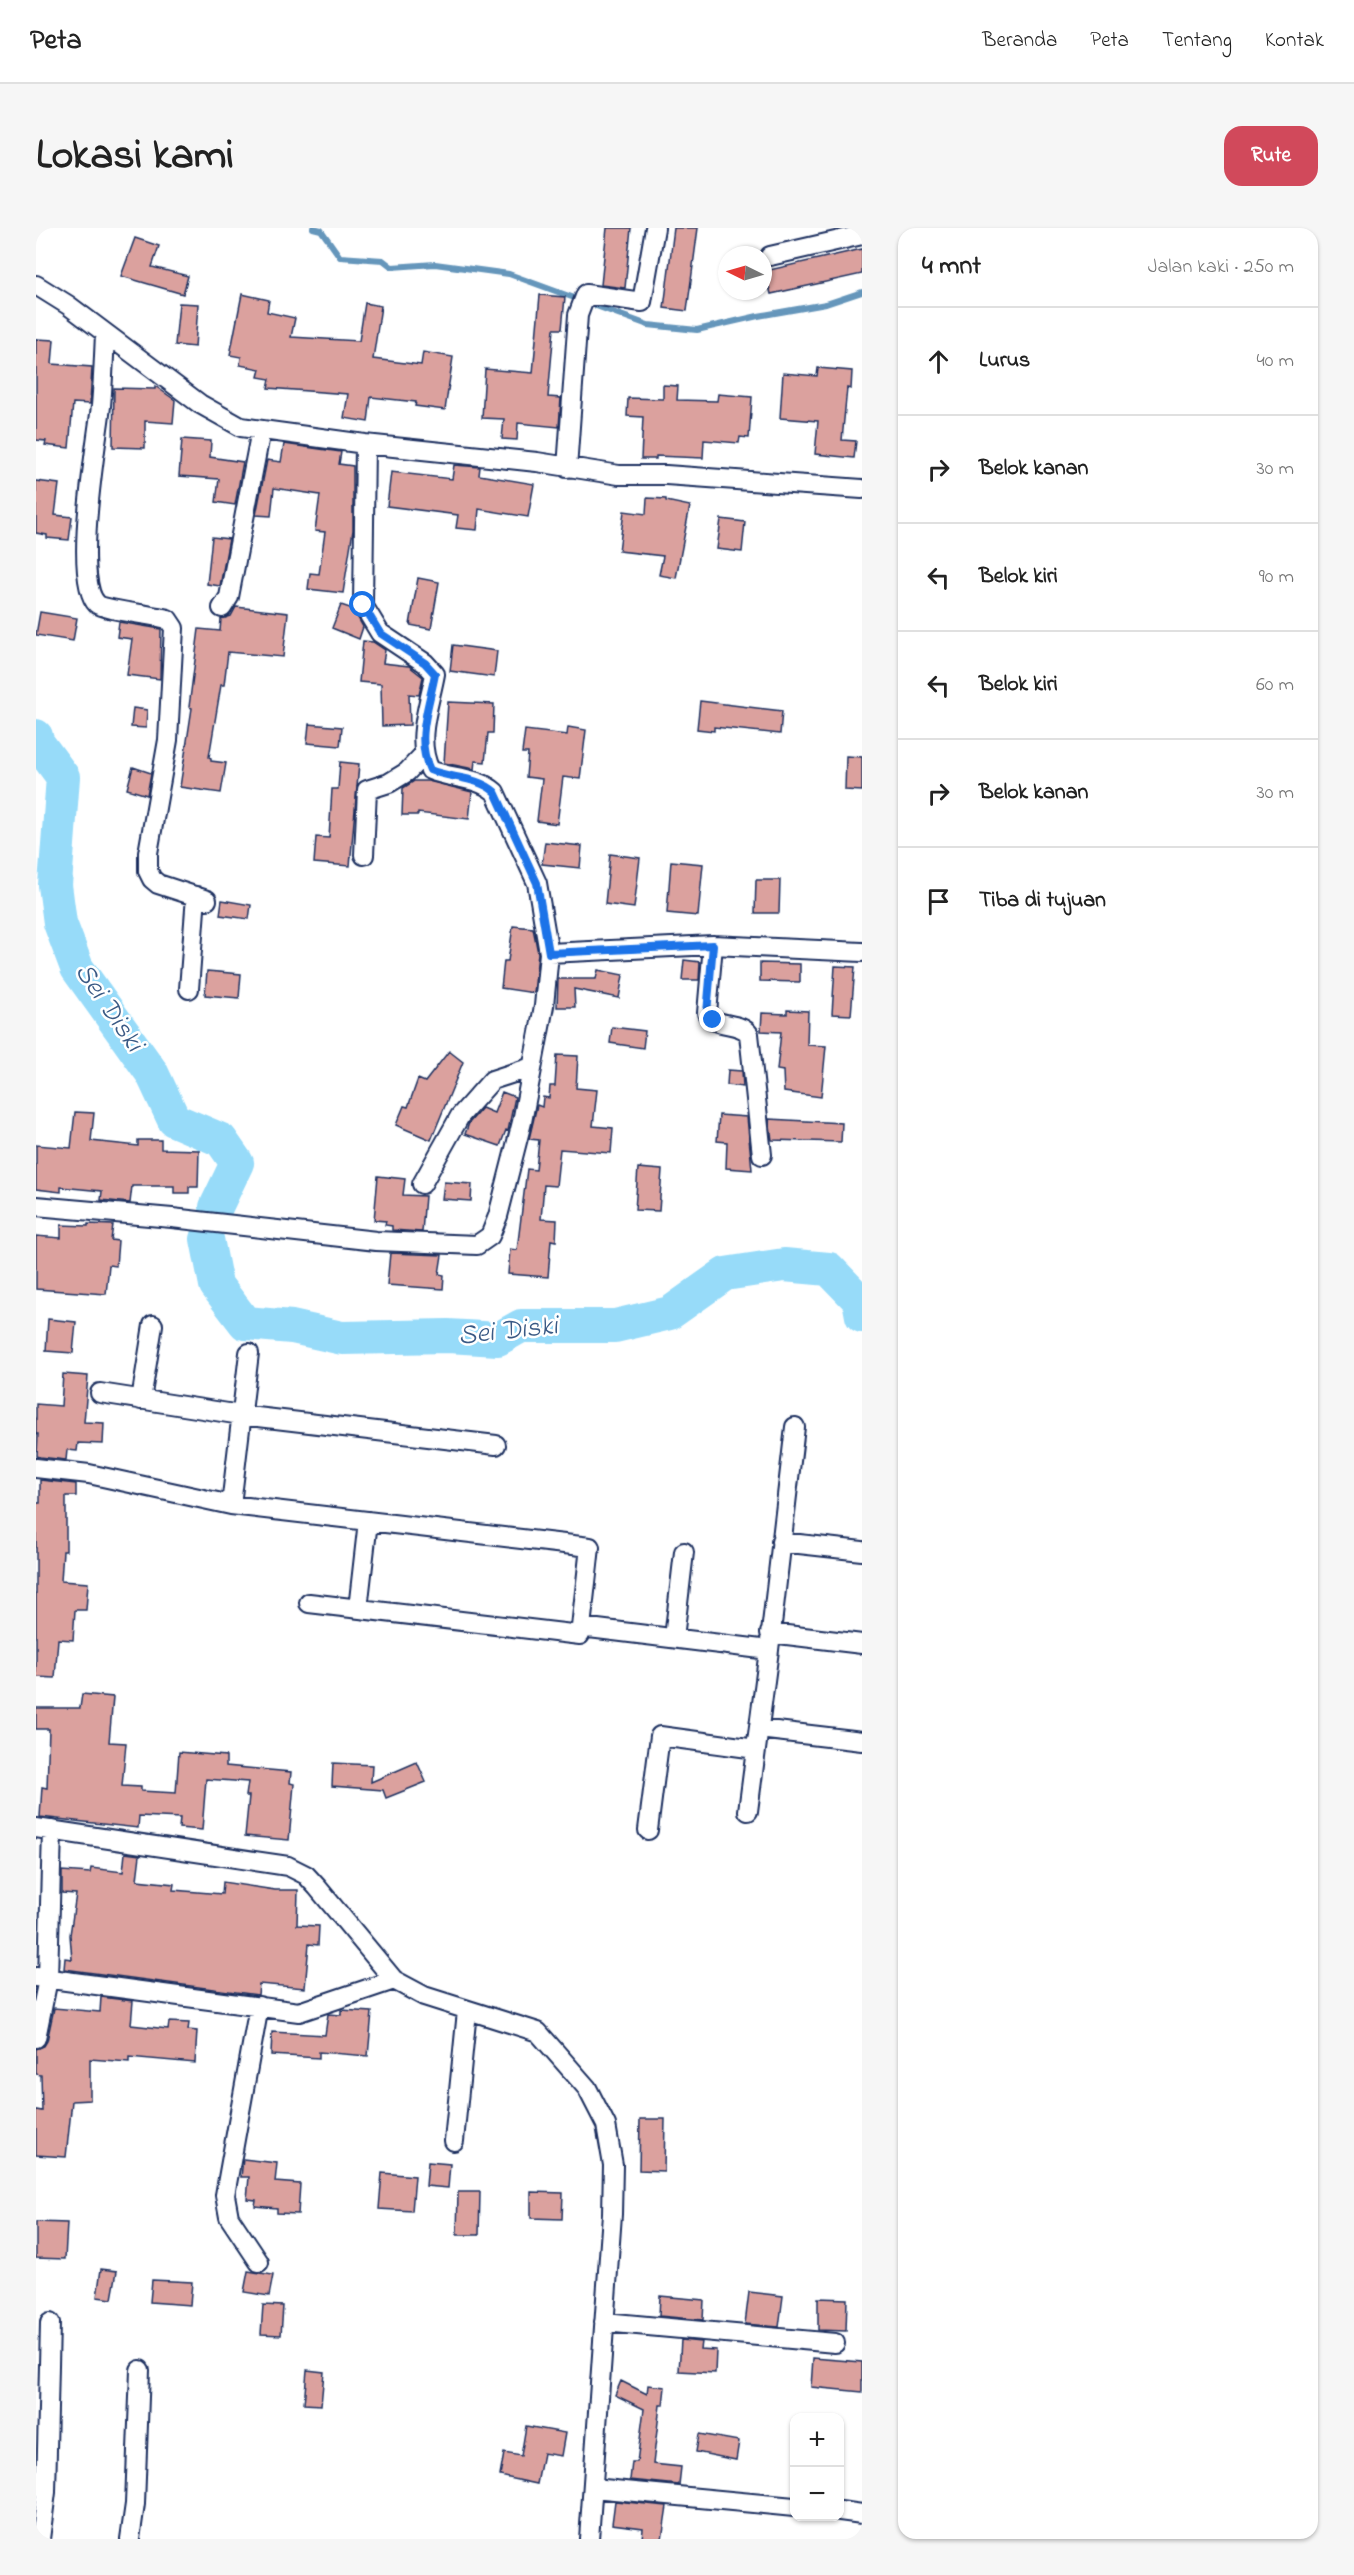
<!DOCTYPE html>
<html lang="id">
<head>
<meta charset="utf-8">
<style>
	body { margin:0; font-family:"Indie Flower",sans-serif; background:#f6f6f6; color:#222 }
	.controls { position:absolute; right:18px; bottom:18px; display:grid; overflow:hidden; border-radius:12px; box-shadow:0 2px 4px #0004 }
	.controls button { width:54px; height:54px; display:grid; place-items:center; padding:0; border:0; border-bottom:2px solid #e0e0e0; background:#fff; color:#222; font:30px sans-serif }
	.compass { position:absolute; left:682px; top:18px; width:54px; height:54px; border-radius:50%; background:#fff; box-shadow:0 2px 4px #0004; rotate:275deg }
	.stop { position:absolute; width:18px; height:18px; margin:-14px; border:4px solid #1a73e8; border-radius:50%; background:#fff }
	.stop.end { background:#1a73e8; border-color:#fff; box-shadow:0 2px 6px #0008 }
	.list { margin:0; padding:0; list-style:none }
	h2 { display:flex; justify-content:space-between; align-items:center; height:78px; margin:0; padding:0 24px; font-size:26px }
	h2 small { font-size:20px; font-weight:400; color:#767676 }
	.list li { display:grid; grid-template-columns:39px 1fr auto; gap:18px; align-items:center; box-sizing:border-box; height:108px; padding:0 24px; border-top:2px solid #e0e0e0 }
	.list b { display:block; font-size:22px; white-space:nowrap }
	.list em { font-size:20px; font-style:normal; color:#767676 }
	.icon { flex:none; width:33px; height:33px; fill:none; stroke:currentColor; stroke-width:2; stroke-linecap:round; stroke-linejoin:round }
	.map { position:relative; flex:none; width:826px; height:2311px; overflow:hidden; border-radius:18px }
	header { display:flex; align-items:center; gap:36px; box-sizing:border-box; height:84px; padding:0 30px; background:#fff; border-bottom:2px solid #e0e0e0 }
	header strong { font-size:28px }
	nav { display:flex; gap:33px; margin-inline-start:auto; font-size:21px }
	.intro { display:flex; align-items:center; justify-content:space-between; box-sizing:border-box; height:144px; padding:0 36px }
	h1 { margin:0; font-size:42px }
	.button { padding:15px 27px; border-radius:18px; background:#d1495b; color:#fff; font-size:21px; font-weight:700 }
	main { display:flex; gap:36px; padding:0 36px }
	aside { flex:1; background:#fff; border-radius:18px; box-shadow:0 2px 4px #0004 }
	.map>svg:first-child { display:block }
</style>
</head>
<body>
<header>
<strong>Peta</strong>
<nav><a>Beranda</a><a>Peta</a><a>Tentang</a><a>Kontak</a></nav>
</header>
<div class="intro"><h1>Lokasi kami</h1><a class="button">Rute</a></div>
<main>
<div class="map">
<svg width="826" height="2311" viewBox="0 0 826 2311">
	<rect width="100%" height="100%" fill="#fff"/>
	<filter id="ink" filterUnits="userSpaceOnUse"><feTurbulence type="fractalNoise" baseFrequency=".0167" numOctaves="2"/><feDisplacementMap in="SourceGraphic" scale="12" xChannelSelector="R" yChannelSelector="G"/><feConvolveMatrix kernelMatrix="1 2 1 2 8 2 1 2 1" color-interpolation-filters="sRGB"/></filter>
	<g filter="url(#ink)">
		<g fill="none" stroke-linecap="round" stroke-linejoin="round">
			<path stroke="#6596bb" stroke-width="6" d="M 277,0 L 285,2 L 304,29 L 347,32 L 356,39 L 399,36 L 473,46 L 612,97 L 661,102 L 722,88 L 790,76 L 826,64"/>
			<path stroke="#97dbf9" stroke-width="34" d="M 0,508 L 1,514 L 27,549 L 19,657 L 24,695 L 41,740 L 116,845 L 138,892 L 185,912 L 201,935 L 180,979
				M 171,1011 L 180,1057 L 209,1095 L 256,1099 L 306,1110 L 412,1108 L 462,1111 L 485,1098 L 579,1098 L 634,1085 L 689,1046 L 748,1037 L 793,1041 L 823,1072 L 826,1088"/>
		</g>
		<path fill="#dba19e" stroke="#1b2f5e" stroke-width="1.5" d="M 571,0 L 595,0 L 589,60 L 565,57 Z
			M 638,0 L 662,0 L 651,83 L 628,80 Z
			M 99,10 L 123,18 L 116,39 L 152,48 L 147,66 L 85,48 Z
			M 826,21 L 826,46 L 735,66 L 729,43 Z
			M 206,66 L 233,72 L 231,84 L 259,90 L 255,109 L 323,113 L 329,75 L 345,78 L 337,131 L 385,137 L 387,124 L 417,129 L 409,182 L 379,178 L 380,174 L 335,169 L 332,194 L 308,190 L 312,166 L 232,160 L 234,151 L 222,149 L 224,141 L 204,137 L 205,129 L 194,127 Z
			M 504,67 L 529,69 L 526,101 L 518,101 L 512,169 L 525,170 L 523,199 L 482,195 L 481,212 L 466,211 L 468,191 L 446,190 L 449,141 L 497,145 Z
			M 143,75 L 162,76 L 159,119 L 139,117 Z
			M 0,111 L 18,112 L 16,136 L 56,139 L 54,176 L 37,175 L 33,220 L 9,217 L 10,213 L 0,212 Z
			M 782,140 L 816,143 L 815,161 L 811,160 L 806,212 L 820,213 L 818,230 L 779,226 L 782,193 L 744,190 L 747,145 L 781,148 Z
			M 627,157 L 642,158 L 641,172 L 681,173 L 682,166 L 716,169 L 713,210 L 704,209 L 703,215 L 668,212 L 667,230 L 620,228 L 620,231 L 605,231 L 607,189 L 591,188 L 592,170 L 627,171 Z
			M 119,158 L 139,172 L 137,195 L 109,193 L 109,220 L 77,219 L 78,160 L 119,161 Z
			M 146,211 L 175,213 L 174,229 L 207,234 L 199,277 L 180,274 L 183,251 L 143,248 Z
			M 248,216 L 305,224 L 303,236 L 317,238 L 317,302 L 307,365 L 272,361 L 274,345 L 283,346 L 289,304 L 279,303 L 284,267 L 238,260 L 235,288 L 220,287 L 231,232 L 245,234 Z
			M 418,237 L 444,239 L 443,247 L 498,256 L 492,289 L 443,281 L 441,302 L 420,300 L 422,287 L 351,278 L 355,244 L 416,251 Z
			M 0,253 L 23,256 L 19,287 L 36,289 L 33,312 L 11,310 L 11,307 L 0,305 Z
			M 611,270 L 630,271 L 630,273 L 654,278 L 640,350 L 623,347 L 627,328 L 583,323 L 588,283 L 610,286 Z
			M 685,291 L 709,294 L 706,324 L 681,321 Z
			M 176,309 L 193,311 L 184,358 L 171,356 Z
			M 382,350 L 403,354 L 395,401 L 374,397 Z
			M 305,377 L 317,381 L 327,399 L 323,411 L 296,400 Z
			M 200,379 L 252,385 L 247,429 L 192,424 L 188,457 L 185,457 L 173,529 L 175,530 L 175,533 L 190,535 L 185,565 L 144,559 L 156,480 L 153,479 L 163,401 L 184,403 L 185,391 L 195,388 Z
			M 4,384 L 41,390 L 37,413 L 0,407 Z
			M 83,394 L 125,401 L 124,451 L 91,447 L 96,411 L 81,409 Z
			M 327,413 L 337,414 L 349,422 L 347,435 L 373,438 L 387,449 L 383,467 L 373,466 L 374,497 L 346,498 L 345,456 L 323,454 Z
			M 417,417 L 461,423 L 458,449 L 414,443 Z
			M 664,473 L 746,483 L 744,506 L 678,499 L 678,503 L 661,501 Z
			M 412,474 L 458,476 L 457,505 L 452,505 L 449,534 L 439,533 L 438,541 L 408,535 Z
			M 97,480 L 111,482 L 110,500 L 95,499 Z
			M 273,496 L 306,499 L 304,518 L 271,515 Z
			M 532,499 L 550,502 L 544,551 L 527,549 L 521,596 L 501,593 L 506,551 L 490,549 L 492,525 L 486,525 L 489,502 L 531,507 Z
			M 810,528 L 826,529 L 826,563 L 809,562 Z
			M 304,534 L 323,536 L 314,638 L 278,635 L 280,609 L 293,610 L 296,561 L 302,561 Z
			M 97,539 L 115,545 L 111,567 L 91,561 Z
			M 378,553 L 392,553 L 436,564 L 433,591 L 382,585 L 382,587 L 366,587 L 367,560 Z
			M 509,614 L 546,618 L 544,640 L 506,636 Z
			M 574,626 L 604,630 L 598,680 L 569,676 Z
			M 635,633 L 667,636 L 662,688 L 631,685 Z
			M 720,652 L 744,652 L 743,685 L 719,685 Z
			M 186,672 L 215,677 L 213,691 L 184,687 Z
			M 477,698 L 497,700 L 502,725 L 498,765 L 465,760 L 468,733 L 472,733 Z
			M 648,732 L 664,734 L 663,752 L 646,752 Z
			M 724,735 L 764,736 L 764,754 L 724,753 Z
			M 799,738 L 819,739 L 815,787 L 796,786 Z
			M 562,742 L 587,747 L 583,770 L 538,761 L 539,779 L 521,779 L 522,751 L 560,751 Z
			M 171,743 L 205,746 L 203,770 L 169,767 Z
			M 751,782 L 772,783 L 771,817 L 790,818 L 785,869 L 748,864 L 747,843 L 741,842 L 745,804 L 725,803 L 726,785 L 751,786 Z
			M 576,799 L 609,803 L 607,820 L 574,815 Z
			M 413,823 L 427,834 L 395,912 L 360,897 L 368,878 L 372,879 L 382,851 L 389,854 Z
			M 521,827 L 542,828 L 540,860 L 561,862 L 557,898 L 577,900 L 575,925 L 524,921 L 520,958 L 508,957 L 505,991 L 521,992 L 520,1013 L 515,1012 L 512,1049 L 472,1046 L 474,1021 L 481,1022 L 491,941 L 500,942 L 503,912 L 493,911 L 501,877 L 506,879 L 507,869 L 513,870 L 514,858 L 519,858 Z
			M 692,842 L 706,843 L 707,859 L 691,857 Z
			M 466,864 L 479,869 L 472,903 L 470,902 L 464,918 L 429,906 L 433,895 L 446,880 L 458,885 Z
			M 39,884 L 58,885 L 55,913 L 102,918 L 102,912 L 125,912 L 125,921 L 163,922 L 162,959 L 153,959 L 153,965 L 138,965 L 138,958 L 96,958 L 94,975 L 65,972 L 66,963 L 25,959 L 25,964 L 0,961 L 0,917 L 35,920 Z
			M 683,887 L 711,889 L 716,942 L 690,940 L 691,914 L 681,913 Z
			M 733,891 L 806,895 L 805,914 L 736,912 Z
			M 602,940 L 626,942 L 623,983 L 599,982 Z
			M 342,948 L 369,951 L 367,967 L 389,968 L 386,1004 L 356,1002 L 356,998 L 349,997 L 350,993 L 338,992 Z
			M 408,954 L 436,956 L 435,973 L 406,971 Z
			M 52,996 L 77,997 L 75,1012 L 82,1013 L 80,1038 L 73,1037 L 70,1066 L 0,1061 L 0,1008 L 25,1010 L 25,997 L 52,998 Z
			M 354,1025 L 406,1027 L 403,1046 L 408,1047 L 407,1061 L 351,1057 Z
			M 12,1091 L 40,1094 L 37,1125 L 10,1123 Z
			M 27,1146 L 52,1148 L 48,1194 L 68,1195 L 67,1216 L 42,1215 L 41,1223 L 31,1222 L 30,1232 L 4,1229 L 1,1228 L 2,1206 L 0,1206 L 0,1176 L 25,1178 Z
			M 4,1252 L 40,1256 L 40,1268 L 30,1268 L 30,1323 L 27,1323 L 25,1353 L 52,1355 L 50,1382 L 39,1382 L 37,1412 L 22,1411 L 19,1450 L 0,1449 L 0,1275 L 4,1275 Z
			M 46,1466 L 77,1469 L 73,1514 L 90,1515 L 86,1558 L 105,1559 L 105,1563 L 140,1565 L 143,1524 L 190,1528 L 190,1538 L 255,1544 L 254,1555 L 258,1556 L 253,1612 L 209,1608 L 213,1568 L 210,1568 L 212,1554 L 170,1551 L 166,1602 L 143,1600 L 144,1590 L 103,1588 L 102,1600 L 4,1589 L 6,1559 L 11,1560 L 13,1501 L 0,1501 L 0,1480 L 44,1480 Z
			M 381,1534 L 390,1554 L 350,1570 L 347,1562 L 296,1558 L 297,1535 L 336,1537 L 335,1554 Z
			M 89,1625 L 104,1627 L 101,1652 L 138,1656 L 137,1662 L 186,1666 L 187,1654 L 239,1662 L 262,1662 L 261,1697 L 283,1698 L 282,1717 L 273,1716 L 269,1760 L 223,1756 L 222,1767 L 28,1741 L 29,1730 L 36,1731 L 34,1707 L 40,1666 L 26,1665 L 26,1643 L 54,1645 L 55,1640 L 87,1644 Z
			M 65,1769 L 97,1773 L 95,1797 L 132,1801 L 133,1794 L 153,1795 L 152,1802 L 161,1803 L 159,1835 L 93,1829 L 93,1834 L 54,1831 L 54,1872 L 36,1873 L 30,1929 L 0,1927 L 0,1882 L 6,1883 L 5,1847 L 0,1846 L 0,1821 L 8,1818 L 11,1813 L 18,1780 L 64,1784 Z
			M 305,1782 L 336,1784 L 332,1828 L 283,1824 L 283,1830 L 235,1827 L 236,1804 L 289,1807 L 292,1786 L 305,1787 Z
			M 604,1891 L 629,1891 L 628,1943 L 603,1942 Z
			M 207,1931 L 241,1935 L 239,1954 L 264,1956 L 262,1986 L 241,1985 L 241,1980 L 219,1978 L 220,1972 L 211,1971 L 213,1949 L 205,1949 Z
			M 392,1934 L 414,1936 L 412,1960 L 390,1958 Z
			M 346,1945 L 379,1948 L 376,1983 L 343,1981 Z
			M 422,1964 L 444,1964 L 443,2007 L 421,2007 Z
			M 495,1964 L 527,1965 L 526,1991 L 495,1990 Z
			M 0,1994 L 31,1995 L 29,2031 L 0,2030 Z
			M 65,2041 L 81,2043 L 76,2071 L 61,2069 Z
			M 212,2043 L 237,2047 L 233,2068 L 208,2064 Z
			M 116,2052 L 156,2054 L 154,2077 L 114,2074 Z
			M 713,2064 L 747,2068 L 743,2099 L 709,2096 Z
			M 624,2068 L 668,2072 L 667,2092 L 623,2088 Z
			M 782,2070 L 811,2071 L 810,2103 L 782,2102 Z
			M 227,2077 L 247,2078 L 245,2107 L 225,2106 Z
			M 645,2112 L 665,2114 L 664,2121 L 680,2122 L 679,2145 L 643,2143 Z
			M 777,2130 L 826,2134 L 826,2164 L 775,2159 Z
			M 271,2142 L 288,2144 L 285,2177 L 268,2176 Z
			M 585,2153 L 611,2166 L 612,2157 L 629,2159 L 627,2177 L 624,2177 L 617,2236 L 645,2239 L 643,2257 L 594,2252 L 596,2234 L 601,2234 L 608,2181 L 579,2167 Z
			M 490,2198 L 529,2205 L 525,2228 L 507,2225 L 501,2256 L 464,2248 L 468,2225 L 485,2228 Z
			M 663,2206 L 703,2213 L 700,2232 L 660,2224 Z
			M 579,2273 L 631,2278 L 626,2311 L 606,2311 L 607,2300 L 576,2296 Z"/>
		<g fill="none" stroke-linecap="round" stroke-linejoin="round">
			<g stroke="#1b2f5e" stroke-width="22">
				<path id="street" d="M 734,28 L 826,7
					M 0,57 L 32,77 L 164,176 L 205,199 L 329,216 L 501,234 L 583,247 L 630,247 L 826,261
					M 69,105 C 68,130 67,154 65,178 C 61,214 36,352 61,376 C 68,382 118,387 132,391 L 138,400 L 132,512 L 112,625 L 112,643 L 116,651 L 122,656 L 171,672
					M 531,240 L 542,87 L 550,66 L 606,74 L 619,0
					M 186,380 L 193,369 L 225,202
					M 328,627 L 331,562 L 353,555 L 371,544 L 387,527
					M 677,717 L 671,785 C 677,800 704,793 713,806 L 726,927
					M 513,725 L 677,717 L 826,724
					M 153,761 L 160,668
					M 386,956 L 424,888 L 456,852 L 496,839
					M 0,978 L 136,990 L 340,1013 L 441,1017 L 454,1008 L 462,988 L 486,894 L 508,778 L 513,725 L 501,655 L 459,564 C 441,548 415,551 394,542 C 379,511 393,479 399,446 L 389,435 L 344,405 L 327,377 L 329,216
					M 64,1165 L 205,1187 L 460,1217
					M 105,1172 L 117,1097
					M 0,1240 L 53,1246 L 195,1277 L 554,1319 L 545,1399
					M 195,1277 L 213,1125
					M 745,1314 L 826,1323
					M 273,1375 L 544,1407 L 545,1399 L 733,1422 L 759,1199
					M 322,1381 L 332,1293
					M 734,1405 L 826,1416
					M 638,1410 L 648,1324
					M 723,1501 L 826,1513
					M 712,1583 L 733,1422
					M 0,1600 L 252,1638 L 270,1647 L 281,1659 L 358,1752 L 388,1768 L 502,1804 L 551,1860 L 570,1897 L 577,1937 L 576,1986 L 553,2311
					M 612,1602 L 624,1508 L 720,1521
					M 0,1749 L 263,1784 L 358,1752
					M 0,1810 L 12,1751 L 16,1602
					M 418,1913 L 431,1783
					M 223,2034 L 193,1989 L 189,1967 L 223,1778
					M 568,2094 L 799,2115
					M 557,2260 L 758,2279
					M 804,2283 L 826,2286
					M 4,2311 L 10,2264 L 14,2095
					M 94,2311 L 99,2276 L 104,2142"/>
			</g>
			<use href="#street" stroke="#fff" stroke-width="18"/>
		</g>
	</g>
	<g fill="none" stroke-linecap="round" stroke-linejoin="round" filter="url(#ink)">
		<path stroke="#1a73e8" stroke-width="8" d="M 327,377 L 344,405 L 389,435 L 399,446 C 393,479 379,511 394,542 C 415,551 441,548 459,564 L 501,655 L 513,725 L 677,717 L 671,785 L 677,792"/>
	</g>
	<g text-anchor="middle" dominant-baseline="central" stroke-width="5" stroke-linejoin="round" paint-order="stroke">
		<g font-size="28" font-style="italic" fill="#3a5a85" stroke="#fff">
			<text transform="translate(72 780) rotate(56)">Sei Diski</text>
			<text transform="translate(472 1104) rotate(-6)">Sei Diski</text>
		</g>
	</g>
</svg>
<div class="controls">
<button>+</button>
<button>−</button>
</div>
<svg class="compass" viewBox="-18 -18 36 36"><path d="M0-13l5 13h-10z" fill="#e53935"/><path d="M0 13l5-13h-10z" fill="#767676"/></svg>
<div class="stop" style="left:327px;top:377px"></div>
<div class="stop end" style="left:677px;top:792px"></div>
</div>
<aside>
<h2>4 mnt<small>Jalan kaki · 250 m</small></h2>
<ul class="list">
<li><svg class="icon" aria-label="ahead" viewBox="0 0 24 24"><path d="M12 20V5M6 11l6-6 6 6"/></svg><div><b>Lurus</b></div><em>40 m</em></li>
<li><svg class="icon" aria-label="right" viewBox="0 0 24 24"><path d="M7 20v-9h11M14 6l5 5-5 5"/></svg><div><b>Belok kanan</b></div><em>30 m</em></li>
<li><svg class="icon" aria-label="left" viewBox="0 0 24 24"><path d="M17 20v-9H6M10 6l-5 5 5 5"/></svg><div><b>Belok kiri</b></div><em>90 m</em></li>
<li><svg class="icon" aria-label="left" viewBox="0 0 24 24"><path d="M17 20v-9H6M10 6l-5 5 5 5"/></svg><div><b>Belok kiri</b></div><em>60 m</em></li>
<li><svg class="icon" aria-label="right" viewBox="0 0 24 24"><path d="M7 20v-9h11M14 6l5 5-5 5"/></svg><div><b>Belok kanan</b></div><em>30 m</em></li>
<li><svg class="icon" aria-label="arrive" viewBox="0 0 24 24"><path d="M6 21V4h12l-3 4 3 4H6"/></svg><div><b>Tiba di tujuan</b></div></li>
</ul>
</aside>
</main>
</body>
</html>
